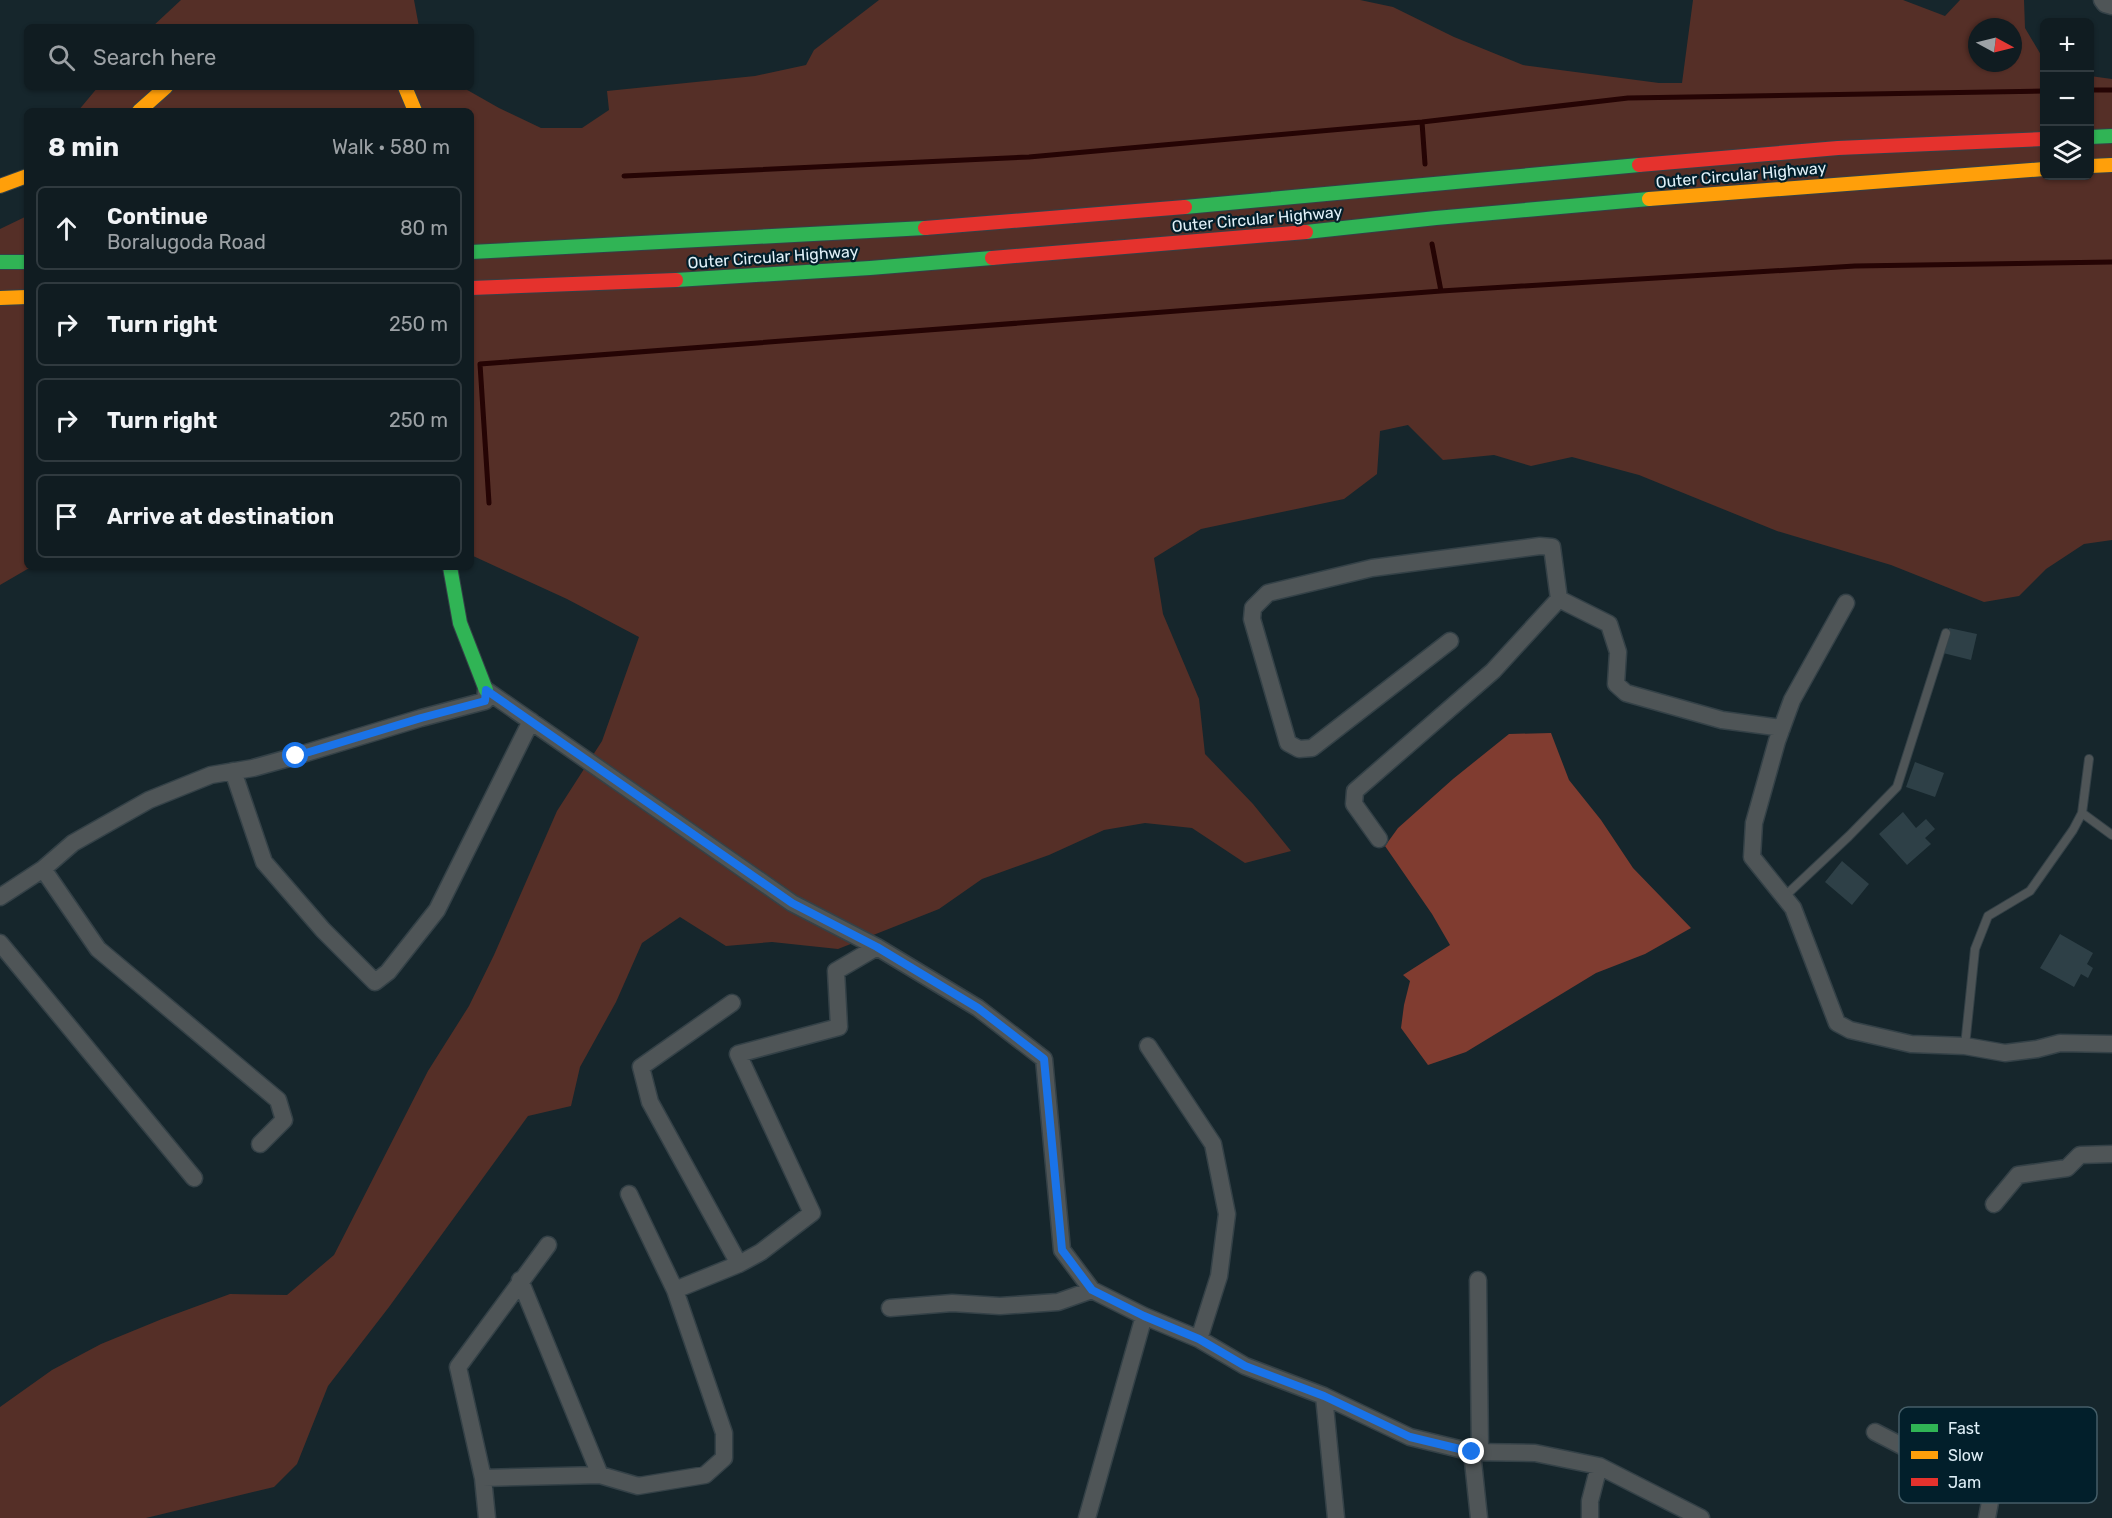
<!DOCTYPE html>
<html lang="en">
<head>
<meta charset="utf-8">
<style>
	body { margin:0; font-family:Rubik,sans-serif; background:#1e292e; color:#f1f3f6 }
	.controls { position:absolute; right:18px; top:18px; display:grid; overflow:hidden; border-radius:9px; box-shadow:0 2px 4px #0004 }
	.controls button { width:54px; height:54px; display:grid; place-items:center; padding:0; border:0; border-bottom:2px solid #303a3f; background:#101c21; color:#f1f3f6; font:30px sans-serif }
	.compass { position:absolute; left:1968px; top:18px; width:54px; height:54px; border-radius:50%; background:#101c21; box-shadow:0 2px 4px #0004; rotate:97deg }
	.stop { position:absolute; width:18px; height:18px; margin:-14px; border:4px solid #1a73e8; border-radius:50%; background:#fff }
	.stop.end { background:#1a73e8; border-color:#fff; box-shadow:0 2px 6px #0008 }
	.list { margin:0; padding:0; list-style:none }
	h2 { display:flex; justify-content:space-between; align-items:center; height:78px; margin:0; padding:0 24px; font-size:26px }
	h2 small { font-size:20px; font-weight:400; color:#9ca1a5 }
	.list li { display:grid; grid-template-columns:39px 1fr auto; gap:18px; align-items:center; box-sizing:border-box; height:84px; margin:0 12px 12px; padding:0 12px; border:2px solid #303a3f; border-radius:9px }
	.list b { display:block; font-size:22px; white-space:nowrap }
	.list p { margin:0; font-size:20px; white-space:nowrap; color:#9ca1a5 }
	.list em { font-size:20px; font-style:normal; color:#9ca1a5 }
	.icon { flex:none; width:33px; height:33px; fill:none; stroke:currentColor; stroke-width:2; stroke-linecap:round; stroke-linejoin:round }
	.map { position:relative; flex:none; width:2112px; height:1518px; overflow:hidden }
	.search { position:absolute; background:#101c21; box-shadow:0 2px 4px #0004; left:24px; top:24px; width:450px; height:66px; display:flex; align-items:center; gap:15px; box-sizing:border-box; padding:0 21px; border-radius:9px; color:#9ca1a5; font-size:22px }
	.panel { position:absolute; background:#101c21; box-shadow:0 2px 4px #0004; left:24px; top:108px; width:450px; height:462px; border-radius:9px }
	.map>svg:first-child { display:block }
</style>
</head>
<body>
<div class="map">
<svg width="2112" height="1518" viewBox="0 0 2112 1518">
	<rect width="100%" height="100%" fill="#16262c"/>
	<path fill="#552f27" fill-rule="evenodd" d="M 181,0 L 414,0 L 419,27 L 152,27 Z
		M 879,0 L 1360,0 L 1393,7 L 1454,37 L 1523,65 L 1659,83 L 1682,83 L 1693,0 L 1903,0 L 1945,16 L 1960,0 L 2024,0 L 2025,28 L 2044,60 L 2044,176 L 2090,176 L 2090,76 L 2112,79 L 2112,540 L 2084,544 L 2046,569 L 2019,596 L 1984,602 L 1891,565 L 1777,531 L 1639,475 L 1572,457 L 1531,466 L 1494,455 L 1443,460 L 1408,425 L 1380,431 L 1377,474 L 1344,499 L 1201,529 L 1154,558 L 1163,614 L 1199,699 L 1205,754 L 1253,804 L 1291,851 L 1245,863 L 1192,828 L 1145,823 L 1104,830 L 1049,855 L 982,879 L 939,909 L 838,949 L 772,942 L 726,946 L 680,917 L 642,943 L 616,1002 L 580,1067 L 571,1106 L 528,1116 L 389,1307 L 328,1386 L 297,1464 L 274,1487 L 146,1518 L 0,1518 L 0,1407 L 52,1370 L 101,1344 L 162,1319 L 230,1294 L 287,1295 L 334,1255 L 428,1071 L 469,1006 L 494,955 L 557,811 L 602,741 L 639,637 L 567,599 L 471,555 L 471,111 L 78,111 L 98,87 L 462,87 L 499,108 L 541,128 L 582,128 L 609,110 L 607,91 L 755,76 L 806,65 L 814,50 ZM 1977,27 L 2013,27 L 2013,63 L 1977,63 Z
		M 27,216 L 27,567 L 31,567 L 0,585 L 0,229 Z"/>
	<path fill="#803c30" d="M 1551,733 L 1569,780 L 1601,820 L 1633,868 L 1691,928 L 1645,954 L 1596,973 L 1466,1052 L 1428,1065 L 1401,1028 L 1404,1005 L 1410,981 L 1403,975 L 1450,945 L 1432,914 L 1385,846 L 1398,828 L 1453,779 L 1509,734 Z"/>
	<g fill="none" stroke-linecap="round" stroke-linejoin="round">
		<path stroke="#250404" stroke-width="5" d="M 2090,90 L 2112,90
			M 1422,122 L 1425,164
			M 624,176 L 1029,157 L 1422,122 L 1628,98 L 2044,91
			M 1432,244 L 1441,291
			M 489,503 L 480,364 L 1441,291 L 1855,266 L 2112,262"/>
	</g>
	<path fill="#2e4047" d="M 1949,628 L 1977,634 L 1971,660 L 1943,653 Z
		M 1915,762 L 1944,773 L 1935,797 L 1906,787 Z
		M 1903,812 L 1916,828 L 1926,819 L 1935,829 L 1925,838 L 1931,844 L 1907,865 L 1879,834 Z
		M 1842,861 L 1869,884 L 1852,905 L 1825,882 Z
		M 2060,934 L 2093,953 L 2087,964 L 2093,968 L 2088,978 L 2081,974 L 2074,987 L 2040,968 Z"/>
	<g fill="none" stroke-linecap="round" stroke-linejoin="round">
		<g stroke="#344147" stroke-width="10">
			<path id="lane" d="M 2082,813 L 2112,835
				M 1784,897 L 1849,836 L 1897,787 L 1946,633
				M 1965,1046 L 1975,949 L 1988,916 L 2030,891 L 2073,830 L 2082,813 L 2089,759"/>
		</g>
		<g stroke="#344147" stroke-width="19">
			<path id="street" d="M 2102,0 L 2105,4 L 2112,6
				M 1846,603 L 1792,700 L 1777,741 L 1754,823 L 1752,857 L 1793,908 L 1837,1023 L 1850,1030 L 1911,1044 L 1965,1046 L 2005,1053 L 2037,1049 L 2060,1043 L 2112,1044
				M 1450,641 L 1312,748 L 1299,749 L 1288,743 L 1252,619 L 1253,608 L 1268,593 L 1372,568 L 1540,546 L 1552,547 L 1559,599 L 1609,624 L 1618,652 L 1616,684 L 1626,693 L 1722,720 L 1782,728
				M 486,690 L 792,903 L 877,947 L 978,1008 L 1044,1059 L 1062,1250 L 1092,1290 L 1144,1316 L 1199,1339 L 1245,1366 L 1324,1396 L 1410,1437 L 1472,1452 L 1535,1453 L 1599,1466 L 1701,1518
				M 233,771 L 264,862 L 323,930 L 375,982 L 388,972 L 437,910 L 531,721
				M 1379,839 L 1354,804 L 1355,791 L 1493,671 L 1559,599
				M 43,869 L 98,949 L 278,1100 L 284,1120 L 260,1144
				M 0,897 L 43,869 L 73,843 L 149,800 L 211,775 L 253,768 L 296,756 L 421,718 L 485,701 L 486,690
				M 0,943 L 194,1178
				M 732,1003 L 641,1067 L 650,1102 L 739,1264
				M 1148,1046 L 1213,1144 L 1227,1214 L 1219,1276 L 1199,1339
				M 1994,1204 L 2018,1175 L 2067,1168 L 2080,1155 L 2112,1154
				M 520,1280 L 600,1475
				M 1478,1280 L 1480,1452
				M 675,1290 L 739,1264 L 761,1252 L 812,1213 L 738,1054 L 839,1027 L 836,971 L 877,947
				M 890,1308 L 952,1303 L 1000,1306 L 1058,1302 L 1092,1290
				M 1324,1396 L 1336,1518
				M 1875,1432 L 1985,1489 L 1990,1502 L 1987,1518
				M 1472,1452 L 1479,1518
				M 483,1478 L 600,1475 L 638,1486 L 705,1475 L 724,1458 L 724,1433 L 675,1290 L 629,1194
				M 487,1518 L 483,1478 L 458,1367 L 548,1245
				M 1087,1518 L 1144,1316
				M 1590,1518 L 1590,1501 L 1599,1466"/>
		</g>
		<g stroke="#344147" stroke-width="16">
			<path id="fast" d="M 2090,137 L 2112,136
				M 1185,207 L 1639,165
				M 1306,232 L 1436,218 L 1649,199
				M 471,252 L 925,228
				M 0,262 L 27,262
				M 676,280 L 870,268 L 992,258
				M 450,567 L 460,623 L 486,690"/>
		</g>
		<g stroke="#344147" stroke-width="16">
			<path id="slow" d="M 405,87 L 415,111
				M 139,111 L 166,87
				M 2090,166 L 2112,165
				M 0,186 L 27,176
				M 1649,199 L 2044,169
				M 0,298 L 27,297"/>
		</g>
		<g stroke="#344147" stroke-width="16">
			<path id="jam" d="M 1639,165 L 1838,148 L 2044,139
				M 925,228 L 1185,207
				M 992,258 L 1306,232
				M 471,288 L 676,280"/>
		</g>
		<use href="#lane" stroke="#4f5557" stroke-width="8"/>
		<use href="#street" stroke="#4f5557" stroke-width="16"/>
		<use href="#fast" stroke="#30b455" stroke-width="14"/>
		<use href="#slow" stroke="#ff9f0a" stroke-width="14"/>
		<use href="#jam" stroke="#e5322d" stroke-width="14"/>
	</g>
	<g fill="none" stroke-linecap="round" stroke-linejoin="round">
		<path stroke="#1a73e8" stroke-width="8" d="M 296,756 L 421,718 L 485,701 L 486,690 L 792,903 L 877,947 L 978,1008 L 1044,1059 L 1062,1250 L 1092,1290 L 1144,1316 L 1199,1339 L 1245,1366 L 1324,1396 L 1410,1437 L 1472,1452"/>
	</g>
	<g text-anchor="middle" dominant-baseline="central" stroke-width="4.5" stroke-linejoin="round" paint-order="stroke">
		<g font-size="16" fill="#e0f0f8" stroke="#021f2b">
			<text transform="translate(1741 175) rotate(-5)">Outer Circular Highway</text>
			<text transform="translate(1257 219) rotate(-5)">Outer Circular Highway</text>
			<text transform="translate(773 257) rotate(-4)">Outer Circular Highway</text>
		</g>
	</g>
	<rect x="1899" y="1407" width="198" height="96" rx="9" fill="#021f2b" stroke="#455e68" stroke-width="1.5"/>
	<rect x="1911" y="1424" width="27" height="8" fill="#30b455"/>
	<rect x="1911" y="1451" width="27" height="8" fill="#ff9f0a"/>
	<rect x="1911" y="1478" width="27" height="8" fill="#e5322d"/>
	<g font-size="16" fill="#e0f0f8">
		<text x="1948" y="1434">Fast</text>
		<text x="1948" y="1461">Slow</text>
		<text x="1948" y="1488">Jam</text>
	</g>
</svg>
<div class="controls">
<button>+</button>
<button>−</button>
<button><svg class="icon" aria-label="layers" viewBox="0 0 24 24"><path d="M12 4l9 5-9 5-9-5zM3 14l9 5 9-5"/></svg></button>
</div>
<svg class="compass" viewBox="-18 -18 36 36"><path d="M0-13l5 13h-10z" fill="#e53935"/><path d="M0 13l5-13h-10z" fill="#9ca1a5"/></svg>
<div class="stop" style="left:296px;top:756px"></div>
<div class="stop end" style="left:1472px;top:1452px"></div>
<div class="search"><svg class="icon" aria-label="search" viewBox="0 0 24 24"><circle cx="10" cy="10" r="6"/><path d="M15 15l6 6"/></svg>Search here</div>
<section class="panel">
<h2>8 min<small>Walk · 580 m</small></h2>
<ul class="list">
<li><svg class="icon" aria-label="ahead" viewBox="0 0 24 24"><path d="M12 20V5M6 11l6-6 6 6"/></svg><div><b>Continue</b><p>Boralugoda Road</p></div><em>80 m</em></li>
<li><svg class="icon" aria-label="right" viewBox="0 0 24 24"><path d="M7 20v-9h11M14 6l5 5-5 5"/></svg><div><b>Turn right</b></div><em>250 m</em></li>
<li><svg class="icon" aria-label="right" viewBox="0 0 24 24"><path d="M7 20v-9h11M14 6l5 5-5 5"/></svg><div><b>Turn right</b></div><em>250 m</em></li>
<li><svg class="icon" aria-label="arrive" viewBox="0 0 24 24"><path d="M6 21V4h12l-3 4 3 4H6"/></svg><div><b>Arrive at destination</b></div></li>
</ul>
</section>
</div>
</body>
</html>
